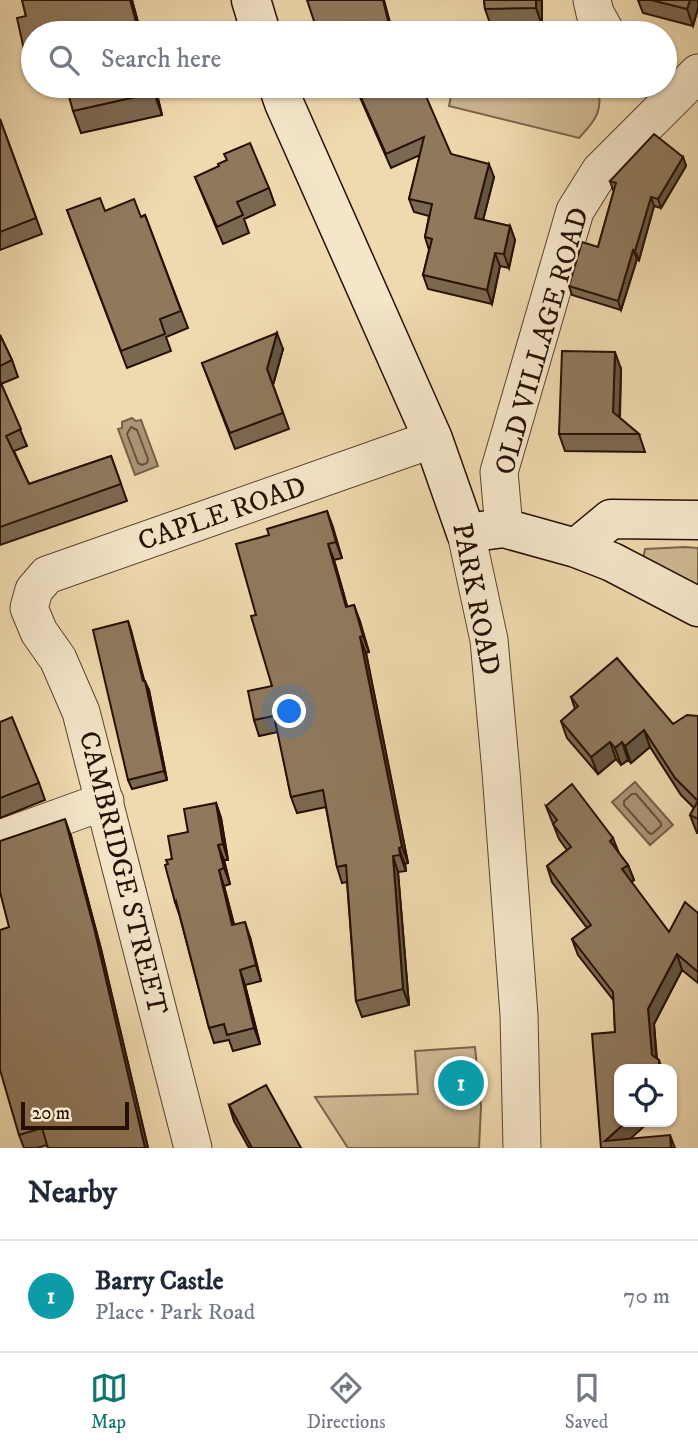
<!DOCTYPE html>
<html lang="en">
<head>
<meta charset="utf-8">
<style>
	body { margin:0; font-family:"IM FELL DW Pica",serif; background:#f6f6f7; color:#1f2937 }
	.controls { position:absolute; right:21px; bottom:21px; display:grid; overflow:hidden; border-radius:14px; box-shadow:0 2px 5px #0004 }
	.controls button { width:63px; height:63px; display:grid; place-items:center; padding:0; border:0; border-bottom:2px solid #e0e1e3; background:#fff; color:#1f2937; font:35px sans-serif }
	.scale { position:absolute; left:21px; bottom:18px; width:108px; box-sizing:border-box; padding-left:7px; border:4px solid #261005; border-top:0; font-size:19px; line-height:24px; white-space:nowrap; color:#261005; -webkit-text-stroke:5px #f5e6ca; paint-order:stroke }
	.you { position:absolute; left:290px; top:712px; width:24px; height:24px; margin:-18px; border:5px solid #fff; border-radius:50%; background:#1a73e8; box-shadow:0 0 0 10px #1a73e833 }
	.badge { display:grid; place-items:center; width:46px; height:46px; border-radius:50%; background:#0f766e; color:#fff; font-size:23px; font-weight:700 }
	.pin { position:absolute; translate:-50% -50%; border:4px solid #fff; box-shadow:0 2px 7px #0006 }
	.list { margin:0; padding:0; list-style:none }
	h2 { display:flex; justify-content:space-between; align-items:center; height:91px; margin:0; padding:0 28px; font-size:30px }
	h2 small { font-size:23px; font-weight:400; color:#747a83 }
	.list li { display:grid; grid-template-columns:46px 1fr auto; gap:21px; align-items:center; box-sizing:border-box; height:112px; padding:0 28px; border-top:2px solid #e0e1e3 }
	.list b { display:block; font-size:26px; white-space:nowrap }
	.list p { margin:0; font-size:23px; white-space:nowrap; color:#747a83 }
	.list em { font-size:23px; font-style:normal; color:#747a83 }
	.icon { flex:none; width:38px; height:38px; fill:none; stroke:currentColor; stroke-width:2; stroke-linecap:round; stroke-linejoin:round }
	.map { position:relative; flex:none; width:698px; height:1148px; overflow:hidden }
	.search { position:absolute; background:#fff; box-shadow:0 2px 5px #0004; left:21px; right:21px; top:21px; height:77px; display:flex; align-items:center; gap:18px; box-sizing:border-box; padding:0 24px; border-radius:38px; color:#747a83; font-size:26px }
	.sheet { height:203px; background:#fff }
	nav { display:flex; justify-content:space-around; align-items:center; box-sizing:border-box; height:98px; border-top:2px solid #e0e1e3; background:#fff; font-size:19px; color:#747a83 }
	nav a { display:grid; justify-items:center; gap:4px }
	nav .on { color:#0f766e }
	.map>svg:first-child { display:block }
</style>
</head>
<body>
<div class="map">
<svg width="698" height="1148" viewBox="0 0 698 1148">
	<rect width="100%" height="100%" fill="#efd9ae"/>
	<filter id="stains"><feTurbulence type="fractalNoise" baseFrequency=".00286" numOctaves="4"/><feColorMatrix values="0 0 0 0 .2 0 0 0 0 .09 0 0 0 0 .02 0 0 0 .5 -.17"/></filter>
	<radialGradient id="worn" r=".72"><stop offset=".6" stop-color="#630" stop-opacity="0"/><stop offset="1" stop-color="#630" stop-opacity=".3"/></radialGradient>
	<path fill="#cdb791" stroke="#7a644b" stroke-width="2" d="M 444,26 L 518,32 L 571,29 L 573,33 L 445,33 Z
		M 453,86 L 598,86 C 603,111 596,120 579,138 L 449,106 Z
		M 685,547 L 698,548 L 698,589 L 643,560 L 645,549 Z
		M 475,1047 L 481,1107 L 479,1148 L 348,1148 L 315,1097 L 418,1094 L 415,1051 Z"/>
	<path fill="#ab9575" stroke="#766048" stroke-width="2" d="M 132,418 L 136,421 L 141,420 L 158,466 L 135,475 L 118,429 L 122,428 L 122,422 Z
		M 635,782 L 673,825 L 650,845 L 612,802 Z"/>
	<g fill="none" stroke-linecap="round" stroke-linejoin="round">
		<path stroke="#68523d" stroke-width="2" d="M 131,427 L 137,430 L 148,459 L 147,463 L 142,465 L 138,463 L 127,434 Z
			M 632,794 L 636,794 L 661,823 L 661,826 L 652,834 L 649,833 L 624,805 L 624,801 Z"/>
		<g stroke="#58422f" stroke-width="39">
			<path id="street" d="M 592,0 L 595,13 L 606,33
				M 504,528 L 499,472 L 575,211 L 600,171 L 698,73
				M 466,533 L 489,640 L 501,772 L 519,1015 L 522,1148
				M 29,608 L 39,632 L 58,659 L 81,712 L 193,1148
				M 29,608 L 34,590 L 47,575 L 433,439
				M 0,839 L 105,801"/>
		</g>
		<g stroke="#261005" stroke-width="41">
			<path id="secondary" d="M 251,0 L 261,33
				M 278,86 L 284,103 L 433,439 L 466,533 L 504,528 L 576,548 L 612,562 L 698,607
				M 576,548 L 611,519 L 698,520"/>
		</g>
		<use href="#street" stroke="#f5e6ca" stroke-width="37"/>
		<use href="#secondary" stroke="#f5e6ca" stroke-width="38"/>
	</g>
	<path fill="#7b6850" stroke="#261005" stroke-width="2" d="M 22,0 L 132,0 L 141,33 L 33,33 L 33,78 L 26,59 L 26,16 Z
		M 484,0 L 542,0 L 542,25 L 491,26 L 485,9 Z
		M 638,0 L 698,0 L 698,8 L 693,26 L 643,13 Z
		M 155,86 L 162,115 L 81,133 L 73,111 Z
		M 355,86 L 406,86 L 407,89 L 451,154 L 494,177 L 483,220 L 510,226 L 515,240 L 509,268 L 500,266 L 492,304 L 428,289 L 423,275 L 429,250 L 425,237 L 429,216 L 414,212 L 409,199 L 420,155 L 391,168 Z
		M 0,119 L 42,234 L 0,250 Z
		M 683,157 L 686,166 L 661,208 L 654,206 L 639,260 L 637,259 L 621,310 L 572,295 L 569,286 L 598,247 L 614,190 L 613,190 L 610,181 Z
		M 195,177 L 269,188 L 275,205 L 244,219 L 249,233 L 223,244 Z
		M 67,210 L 105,211 L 141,217 L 145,215 L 188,328 L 166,337 L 171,351 L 127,368 Z
		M 0,335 L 12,360 L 18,377 L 1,384 L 27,446 L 14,451 L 29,484 L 111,456 L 127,501 L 0,545 Z
		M 283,349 L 273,385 L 289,429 L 235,449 L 202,363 Z
		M 621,369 L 620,418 L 639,434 L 645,452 L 565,451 L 559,434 Z
		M 327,511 L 342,558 L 334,560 L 343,591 L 347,607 L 354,605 L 369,652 L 366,653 L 408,863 L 405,864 L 406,871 L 398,872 L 409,1005 L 362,1017 L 356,1001 L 347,882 L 342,883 L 337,867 L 326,807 L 297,813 L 291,797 L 278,732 L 259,736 L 254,720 L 272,686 L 256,615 L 269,535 Z
		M 128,621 L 144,681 L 149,690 L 167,780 L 132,789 L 128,780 Z
		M 571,697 L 673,724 L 698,716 L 698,833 L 697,833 L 690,815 L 694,808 L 681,795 L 650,747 L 631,763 L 628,760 L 621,765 L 616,759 L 598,774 L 567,738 L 561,721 L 575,709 Z
		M 0,722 L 39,783 L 45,800 L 0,818 Z
		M 216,803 L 221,818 L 228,860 L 224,860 L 230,884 L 224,886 L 234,924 L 250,937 L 261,981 L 245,985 L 260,1044 L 233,1051 L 229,1040 L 214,1043 L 209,1028 L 180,917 L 175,902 L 168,864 L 188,832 Z
		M 546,806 L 618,852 L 628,865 L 634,880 L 631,882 L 669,932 L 698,913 L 698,983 L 682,970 L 654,1024 L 657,1058 L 659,1060 L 662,1069 L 619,1069 L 601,1148 L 615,1032 L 614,1001 L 578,955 L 572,939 L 587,928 L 552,882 L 547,866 L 567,850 L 559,839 Z
		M 71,836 L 101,949 L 148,1148 L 48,1148 L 47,1145 L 37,1148 L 24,1148 L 19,1135 L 9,927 Z
		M 229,1105 L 301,1148 L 249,1148 L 234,1121 Z"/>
	<path fill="#645541" stroke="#261005" stroke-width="2" d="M 130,0 L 132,0 L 141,33 L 139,33 Z
		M 383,0 L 384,0 L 393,33 L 391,33 Z
		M 536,0 L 542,0 L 542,25 L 536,8 Z
		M 690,0 L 698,0 L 698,8 L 693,26 L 687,9 Z
		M 152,86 L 155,86 L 162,115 L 154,93 Z
		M 683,157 L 686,166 L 661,208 L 658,199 Z
		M 489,164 L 494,177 L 480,232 L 475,218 Z
		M 651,197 L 654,206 L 639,260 L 635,251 Z
		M 510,226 L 515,240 L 509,268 L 504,254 Z
		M 633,250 L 637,259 L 621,310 L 618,301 Z
		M 495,253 L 500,266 L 492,304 L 487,290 Z
		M 277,333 L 283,349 L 273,385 L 267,369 Z
		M 615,352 L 621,369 L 619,429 L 613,412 Z
		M 327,511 L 333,527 L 342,558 L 336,542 Z
		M 328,544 L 334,560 L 352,623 L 337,575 Z
		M 354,605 L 360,621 L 369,652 L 363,636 Z
		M 128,621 L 131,630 L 147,691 L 143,681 Z
		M 360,637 L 366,653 L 408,863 L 402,847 Z
		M 145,681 L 149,690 L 167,780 L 164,771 Z
		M 644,730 L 650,747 L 631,763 L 625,746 Z
		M 610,742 L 616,759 L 598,774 L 591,757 Z
		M 622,742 L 628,760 L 621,765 L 615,748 Z
		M 216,803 L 221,818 L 228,860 L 223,844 Z
		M 65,819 L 71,836 L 101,949 L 148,1148 L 145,1148 Z
		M 613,838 L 619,853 L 610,841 Z
		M 218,845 L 224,860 L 230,884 L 224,868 Z
		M 399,848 L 405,864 L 406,871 L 400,855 Z
		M 393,856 L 398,872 L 409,1005 L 403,989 Z
		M 628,865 L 634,880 L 627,885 L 622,869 Z
		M 219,870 L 224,886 L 238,940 L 232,925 Z
		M 245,922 L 250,937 L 261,981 L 256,965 Z
		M 677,954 L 682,970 L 654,1024 L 657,1069 L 652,1055 L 648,1009 Z
		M 240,970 L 245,985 L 260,1044 L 254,1028 Z
		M 626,1122 L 649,1122 L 620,1148 L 605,1141 Z
		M 670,1135 L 675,1148 L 671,1148 Z"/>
	<path fill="#8f795d" stroke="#261005" stroke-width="2" d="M 22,0 L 130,0 L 139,33 L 33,33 L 33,57 L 26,59 L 17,18 L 26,16 Z
		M 307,0 L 383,0 L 391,33 L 318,33 Z
		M 484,0 L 536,0 L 536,8 L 485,9 Z
		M 651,0 L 690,0 L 687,9 Z
		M 66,86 L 152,86 L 154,93 L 73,111 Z
		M 356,86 L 404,86 L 405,90 L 422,87 L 451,154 L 489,164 L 475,218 L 510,226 L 504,254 L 495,253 L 487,290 L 423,275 L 432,239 L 425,237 L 432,204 L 409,199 L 424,137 L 386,154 Z
		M 0,119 L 36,218 L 0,232 Z
		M 654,134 L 683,157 L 658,199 L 651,197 L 635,251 L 633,250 L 618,301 L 569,286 L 582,242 L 598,247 L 616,183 L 610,181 Z
		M 250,143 L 269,188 L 237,202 L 243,215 L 217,227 L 195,177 L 219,166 L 218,164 L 227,160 L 224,154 Z
		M 100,198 L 105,211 L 134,199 L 141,217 L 145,215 L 181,311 L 160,319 L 165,334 L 121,351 L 67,210 Z
		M 277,333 L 267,369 L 283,413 L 230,433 L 202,363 Z
		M 0,335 L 12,360 L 0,366 Z
		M 562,351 L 615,352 L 613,412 L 639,434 L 559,434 Z
		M 0,381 L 21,429 L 6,436 L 29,484 L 111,456 L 121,484 L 0,527 Z
		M 327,511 L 336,542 L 328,544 L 337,575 L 346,607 L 354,605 L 363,636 L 360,637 L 402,847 L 399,848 L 400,855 L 393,856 L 403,989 L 356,1001 L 346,865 L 337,867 L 323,790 L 291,797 L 274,716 L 254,720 L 248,691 L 272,686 L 251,616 L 256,615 L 236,544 L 269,535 L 267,529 Z
		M 128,621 L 143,681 L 145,681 L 164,771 L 128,780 L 93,630 Z
		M 617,658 L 673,724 L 687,715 L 698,716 L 698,819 L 690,815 L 698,801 L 675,778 L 644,730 L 625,746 L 622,742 L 615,748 L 610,742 L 591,757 L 561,721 L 578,706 L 571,697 Z
		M 12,717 L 39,783 L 0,798 L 0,722 Z
		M 572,784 L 613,838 L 610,841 L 628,865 L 622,869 L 669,932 L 685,902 L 698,913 L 698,972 L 677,954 L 648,1009 L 652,1055 L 659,1060 L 659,1069 L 619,1069 L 619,1122 L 626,1122 L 605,1141 L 670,1135 L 671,1148 L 601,1148 L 592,1034 L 615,1032 L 613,992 L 572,939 L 591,925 L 547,866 L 571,847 L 553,824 L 557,820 L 546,806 Z
		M 216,803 L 223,844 L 218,845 L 224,868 L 219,870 L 232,925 L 245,922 L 256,965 L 240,970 L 254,1028 L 227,1035 L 224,1024 L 209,1028 L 176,901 L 175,902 L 165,865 L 168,864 L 166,860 L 172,859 L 168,836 L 188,832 L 184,809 Z
		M 65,819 L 95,932 L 145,1148 L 48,1148 L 42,1128 L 19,1135 L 0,1070 L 0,930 L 9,927 L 0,892 L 0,841 Z
		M 266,1085 L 301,1148 L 252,1148 L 229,1105 Z"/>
	<g text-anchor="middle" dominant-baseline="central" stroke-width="5" stroke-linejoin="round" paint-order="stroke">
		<g font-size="28" fill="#261005" stroke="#f5e6ca">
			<text transform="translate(542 341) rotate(-74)">OLD VILLAGE ROAD</text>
			<text transform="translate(222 514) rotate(-19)">CAPLE ROAD</text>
			<text transform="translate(476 599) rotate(79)">PARK ROAD</text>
			<text transform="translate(123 873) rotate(76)">CAMBRIDGE STREET</text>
		</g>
	</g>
	<rect width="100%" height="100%" filter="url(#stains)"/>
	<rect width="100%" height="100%" fill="url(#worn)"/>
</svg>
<div class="controls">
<button><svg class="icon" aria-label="locate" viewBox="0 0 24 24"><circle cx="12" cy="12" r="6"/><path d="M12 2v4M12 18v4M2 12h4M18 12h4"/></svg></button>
</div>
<div class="scale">20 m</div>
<div class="you"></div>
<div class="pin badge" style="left:461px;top:1083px;background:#0f9aa8">1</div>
<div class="search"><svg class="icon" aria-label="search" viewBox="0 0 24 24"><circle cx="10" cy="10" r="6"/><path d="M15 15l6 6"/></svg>Search here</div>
</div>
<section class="sheet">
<h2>Nearby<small></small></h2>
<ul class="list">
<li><span class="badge" style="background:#0f9aa8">1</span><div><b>Barry Castle</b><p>Place · Park Road</p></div><em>70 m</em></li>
</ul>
</section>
<nav>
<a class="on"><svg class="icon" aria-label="map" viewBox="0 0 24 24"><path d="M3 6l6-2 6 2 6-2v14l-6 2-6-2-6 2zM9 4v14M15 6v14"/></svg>Map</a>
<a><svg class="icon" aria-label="directions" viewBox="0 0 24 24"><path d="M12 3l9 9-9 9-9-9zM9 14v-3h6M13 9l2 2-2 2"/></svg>Directions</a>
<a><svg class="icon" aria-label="saved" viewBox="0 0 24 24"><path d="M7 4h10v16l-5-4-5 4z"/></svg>Saved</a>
</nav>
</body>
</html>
